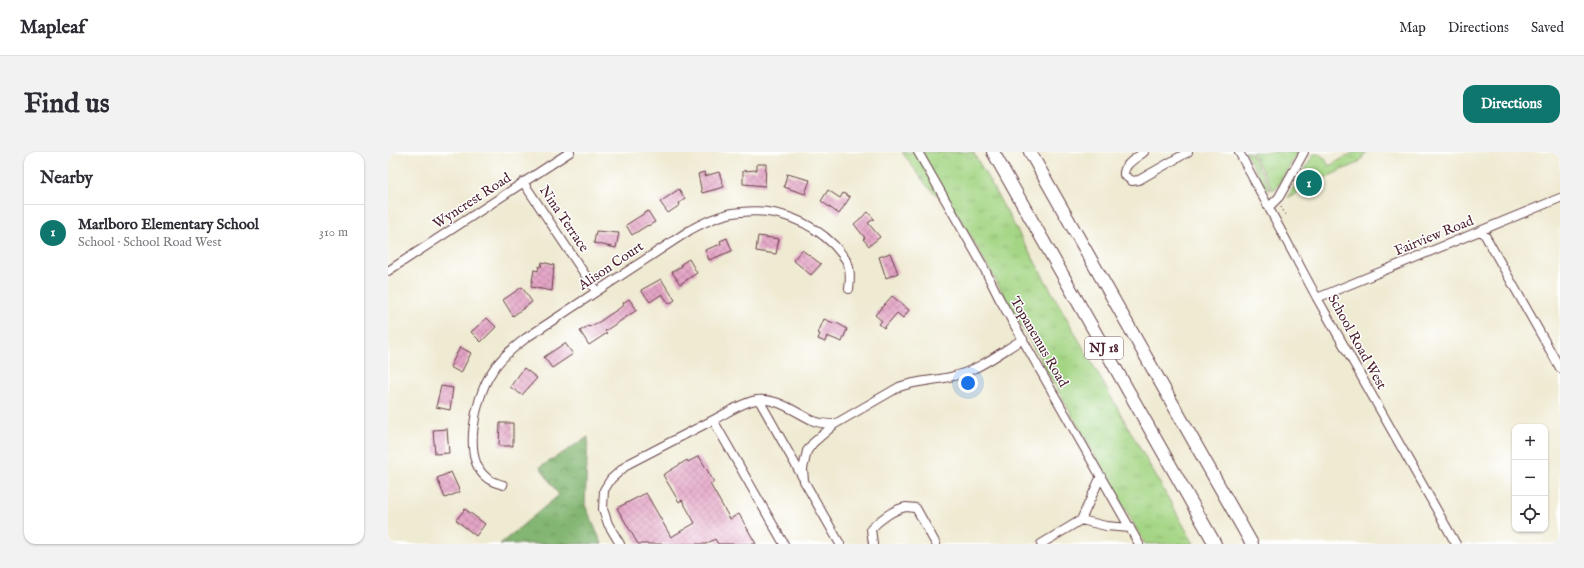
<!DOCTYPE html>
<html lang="en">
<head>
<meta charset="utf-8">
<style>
	body { margin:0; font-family:"IM FELL English",serif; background:#f2f2f3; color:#2b2b33 }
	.controls { position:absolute; right:12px; bottom:12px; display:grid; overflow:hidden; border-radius:8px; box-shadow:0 1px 3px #0004 }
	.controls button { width:36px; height:36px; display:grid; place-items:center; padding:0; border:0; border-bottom:1px solid #e1e1e2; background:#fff; color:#2b2b33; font:20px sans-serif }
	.you { position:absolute; left:580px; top:231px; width:14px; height:14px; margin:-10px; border:3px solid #fff; border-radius:50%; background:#1a73e8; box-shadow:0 0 0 6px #1a73e833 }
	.badge { display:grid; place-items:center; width:26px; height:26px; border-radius:50%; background:#0f766e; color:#fff; font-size:13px; font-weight:700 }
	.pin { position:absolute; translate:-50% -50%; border:2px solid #fff; box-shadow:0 1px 4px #0006 }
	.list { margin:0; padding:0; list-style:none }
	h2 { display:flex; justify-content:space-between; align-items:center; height:52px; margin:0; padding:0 16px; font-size:17px }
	h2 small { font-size:13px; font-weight:400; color:#7c7c81 }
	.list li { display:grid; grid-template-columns:26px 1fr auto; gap:12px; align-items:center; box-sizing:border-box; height:56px; padding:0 16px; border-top:1px solid #e1e1e2 }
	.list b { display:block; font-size:15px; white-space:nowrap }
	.list p { margin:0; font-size:13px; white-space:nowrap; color:#7c7c81 }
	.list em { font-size:13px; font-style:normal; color:#7c7c81 }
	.icon { flex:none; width:22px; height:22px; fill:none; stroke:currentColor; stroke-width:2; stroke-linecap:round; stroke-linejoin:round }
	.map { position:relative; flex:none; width:1172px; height:392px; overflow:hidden; border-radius:12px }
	header { display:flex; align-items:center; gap:24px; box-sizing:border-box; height:56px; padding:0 20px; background:#fff; border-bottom:1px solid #e1e1e2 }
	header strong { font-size:19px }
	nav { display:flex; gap:22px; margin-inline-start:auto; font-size:14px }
	.intro { display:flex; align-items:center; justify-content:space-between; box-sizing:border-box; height:96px; padding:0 24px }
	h1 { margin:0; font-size:28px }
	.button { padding:10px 18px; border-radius:12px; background:#0f766e; color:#fff; font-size:14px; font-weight:700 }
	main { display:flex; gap:24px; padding:0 24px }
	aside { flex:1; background:#fff; border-radius:12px; box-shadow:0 1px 3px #0004 }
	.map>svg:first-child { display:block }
</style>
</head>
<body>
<header>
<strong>Mapleaf</strong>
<nav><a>Map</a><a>Directions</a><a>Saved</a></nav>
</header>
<div class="intro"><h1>Find us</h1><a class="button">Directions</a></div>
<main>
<aside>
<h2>Nearby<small></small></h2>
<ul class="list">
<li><span class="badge">1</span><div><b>Marlboro Elementary School</b><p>School · School Road West</p></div><em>310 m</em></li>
</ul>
</aside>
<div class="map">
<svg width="1172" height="392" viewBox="0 0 1172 392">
	<defs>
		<pattern id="grass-tufts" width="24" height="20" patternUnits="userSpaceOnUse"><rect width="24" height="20" fill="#a4d584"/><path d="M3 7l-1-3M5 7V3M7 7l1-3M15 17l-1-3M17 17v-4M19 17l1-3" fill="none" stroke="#8fb672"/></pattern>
		<pattern id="forest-crowns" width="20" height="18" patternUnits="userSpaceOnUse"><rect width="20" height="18" fill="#83b672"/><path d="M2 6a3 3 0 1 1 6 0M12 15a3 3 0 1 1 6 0" fill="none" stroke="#6d935e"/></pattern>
		<pattern id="building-cross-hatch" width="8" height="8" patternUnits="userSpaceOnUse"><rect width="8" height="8" fill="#e4a5c6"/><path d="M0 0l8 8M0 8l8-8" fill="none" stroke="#bb86a1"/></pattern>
	</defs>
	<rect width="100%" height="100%" fill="#fff"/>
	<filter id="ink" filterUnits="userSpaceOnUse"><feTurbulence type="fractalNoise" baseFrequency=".025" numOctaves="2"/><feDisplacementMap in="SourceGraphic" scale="8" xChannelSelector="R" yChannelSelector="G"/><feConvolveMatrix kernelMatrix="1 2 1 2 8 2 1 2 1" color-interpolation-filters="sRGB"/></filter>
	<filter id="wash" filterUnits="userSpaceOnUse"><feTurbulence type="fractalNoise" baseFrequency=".012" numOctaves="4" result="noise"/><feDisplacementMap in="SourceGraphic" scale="16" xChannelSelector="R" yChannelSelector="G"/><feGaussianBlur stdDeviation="0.9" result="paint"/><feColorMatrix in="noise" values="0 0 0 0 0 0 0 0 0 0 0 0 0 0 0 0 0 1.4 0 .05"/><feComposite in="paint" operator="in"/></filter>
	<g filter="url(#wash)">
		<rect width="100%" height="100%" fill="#efead2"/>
		<path fill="url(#grass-tufts)" stroke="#777a58" d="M 514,0 L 585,0 L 806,392 L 757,392 L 570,62 L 539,34 Z
			M 857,0 L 862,0 L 883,38 L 878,37 Z
			M 864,0 L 910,0 L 889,35 L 885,38 Z
			M 966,0 L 979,0 C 975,3 974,7 971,10 C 965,15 957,16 951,19 C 934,28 918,34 903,45 L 900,45 L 926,2 C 935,1 937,7 941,14 Z"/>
		<path fill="url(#forest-crowns)" stroke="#666a4e" d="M 200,285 L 197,353 L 214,392 L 112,392 L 171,343 L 152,315 Z"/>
		<g id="blocks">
			<path fill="url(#building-cross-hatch)" d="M 369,12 L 378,12 L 377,34 L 355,32 L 355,19 L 369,18 Z
				M 316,20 L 317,24 L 331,20 L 336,35 L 314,41 L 310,22 Z
				M 399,22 L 422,28 L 417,42 L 396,35 Z
				M 291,37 L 297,47 L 291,51 L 292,53 L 280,61 L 272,50 Z
				M 440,38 L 452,46 L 455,41 L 462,45 L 451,62 L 433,49 Z
				M 260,59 L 267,70 L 260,74 L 260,73 L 244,83 L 238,73 Z
				M 480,60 L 486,67 L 480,71 L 492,85 L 481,94 L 475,87 L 477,86 L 466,72 Z
				M 208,79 L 231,81 L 228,96 L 206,91 Z
				M 370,84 L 391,87 L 388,102 L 368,99 Z
				M 339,86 L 344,99 L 321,108 L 317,98 L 333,92 L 332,89 Z
				M 414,98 L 433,112 L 423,123 L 405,108 Z
				M 502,101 L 510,121 L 498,126 L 491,105 Z
				M 301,107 L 309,121 L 292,132 L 284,120 L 294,114 L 293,112 Z
				M 154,110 L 166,113 L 164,139 L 143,135 L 146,118 L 150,119 L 151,114 L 153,115 Z
				M 273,127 L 287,148 L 281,152 L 274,142 L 262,150 L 253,138 Z
				M 134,135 L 144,150 L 125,164 L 115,148 Z
				M 504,144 L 521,158 L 515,166 L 509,161 L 496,176 L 491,172 L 494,169 L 487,163 Z
				M 241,147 L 249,158 L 217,179 L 219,181 L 201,193 L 192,179 L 200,174 L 201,175 L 211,170 L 236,153 L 235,151 Z
				M 99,166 L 108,175 L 93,190 L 83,180 Z
				M 436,167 L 448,172 L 449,171 L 459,177 L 454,190 L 439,184 L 437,190 L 430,187 L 432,182 L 430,181 Z
				M 177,191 L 185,202 L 164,216 L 156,205 Z
				M 72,195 L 83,201 L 73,221 L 62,215 Z
				M 136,216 L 149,226 L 134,243 L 122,235 Z
				M 53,234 L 65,236 L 62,258 L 48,255 Z
				M 112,271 L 125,271 L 125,294 L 111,294 Z
				M 59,277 L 61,301 L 47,302 L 45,278 Z
				M 311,304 L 326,330 L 322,332 L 342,367 L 351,362 L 368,392 L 330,392 L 327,387 L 318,392 L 250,392 L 229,356 L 258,341 L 283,385 L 307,371 L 294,348 L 291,350 L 275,323 L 299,308 L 300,310 Z
				M 63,320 L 72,340 L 57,346 L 49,326 Z
				M 77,357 L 97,372 L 88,384 L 68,368 Z"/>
		</g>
	</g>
	<g filter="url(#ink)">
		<use href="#blocks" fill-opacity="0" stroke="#633d44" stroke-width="1"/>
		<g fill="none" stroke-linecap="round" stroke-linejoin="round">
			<g stroke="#633d44" stroke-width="10">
				<path id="minor" d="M 530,0 L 594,112 L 611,146 L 751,392
					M 756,0 C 749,6 735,12 736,23 L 744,29 L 751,28 L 800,0
					M 851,0 L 929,146 L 1068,392
					M 135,30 L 208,139
					M 881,55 L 891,45 L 916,0
					M 1094,78 L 1172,216
					M 0,119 L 182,0
					M 929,146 L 1172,46
					M 371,248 L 415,326
					M 115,333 C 110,331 103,330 99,326 C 73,306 88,246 102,223 C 111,207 124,197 138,186 L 302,78 C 318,69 335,61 354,60 C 388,56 422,69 446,93 C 451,99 457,105 460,112 C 463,120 462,129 461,137
					M 693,368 L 718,374 L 742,376
					M 232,392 L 220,372 L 215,357 L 216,338 L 223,327 L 240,312 L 325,268
					M 396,392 L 325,268 C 337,262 350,253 364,249 C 387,243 406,260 426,269 C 433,272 440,272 447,272
					M 452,392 L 416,329 L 415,317 L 419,299 L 425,291 L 447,272 L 511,235 C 529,228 548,229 566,224 C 591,218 613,200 635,187
					M 485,392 L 483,377 C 491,368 506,357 518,355 C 521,355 525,356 528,356 L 548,392
					M 653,392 L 693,368 L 713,324"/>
			</g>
			<g stroke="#633d44" stroke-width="14">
				<path id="highway" d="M 605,0 L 827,392
					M 642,0 L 864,392"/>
			</g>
			<path stroke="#633d44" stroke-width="1.5" stroke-dasharray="1 3" stroke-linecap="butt" d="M 893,55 L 899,65"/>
			<use href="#minor" stroke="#fff" stroke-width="8"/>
			<use href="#highway" stroke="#fff" stroke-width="12"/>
		</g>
	</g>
	<g text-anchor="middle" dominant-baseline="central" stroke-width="3" stroke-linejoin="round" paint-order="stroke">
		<rect fill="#fff" stroke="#80626b" stroke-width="1" x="697" y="185" width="38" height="22" rx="3"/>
		<g font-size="13" font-weight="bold" fill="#4a1f2b">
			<text x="716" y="196">NJ 18</text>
		</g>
		<g font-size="14" fill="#4a1f2b" stroke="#fff">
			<text transform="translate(84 49) rotate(-33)">Wyncrest Road</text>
			<text transform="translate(176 67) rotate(56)">Nina Terrace</text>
			<text transform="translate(1046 84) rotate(-22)">Fairview Road</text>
			<text transform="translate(223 114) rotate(-34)">Alison Court</text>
			<text transform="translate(651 190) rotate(60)">Topanemus Road</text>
			<text transform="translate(969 190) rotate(61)">School Road West</text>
		</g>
	</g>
</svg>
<div class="controls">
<button>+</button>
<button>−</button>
<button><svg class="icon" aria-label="locate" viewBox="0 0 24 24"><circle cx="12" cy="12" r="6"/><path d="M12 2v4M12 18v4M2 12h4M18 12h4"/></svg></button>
</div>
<div class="you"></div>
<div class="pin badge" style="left:921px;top:31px">1</div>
</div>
</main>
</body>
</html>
